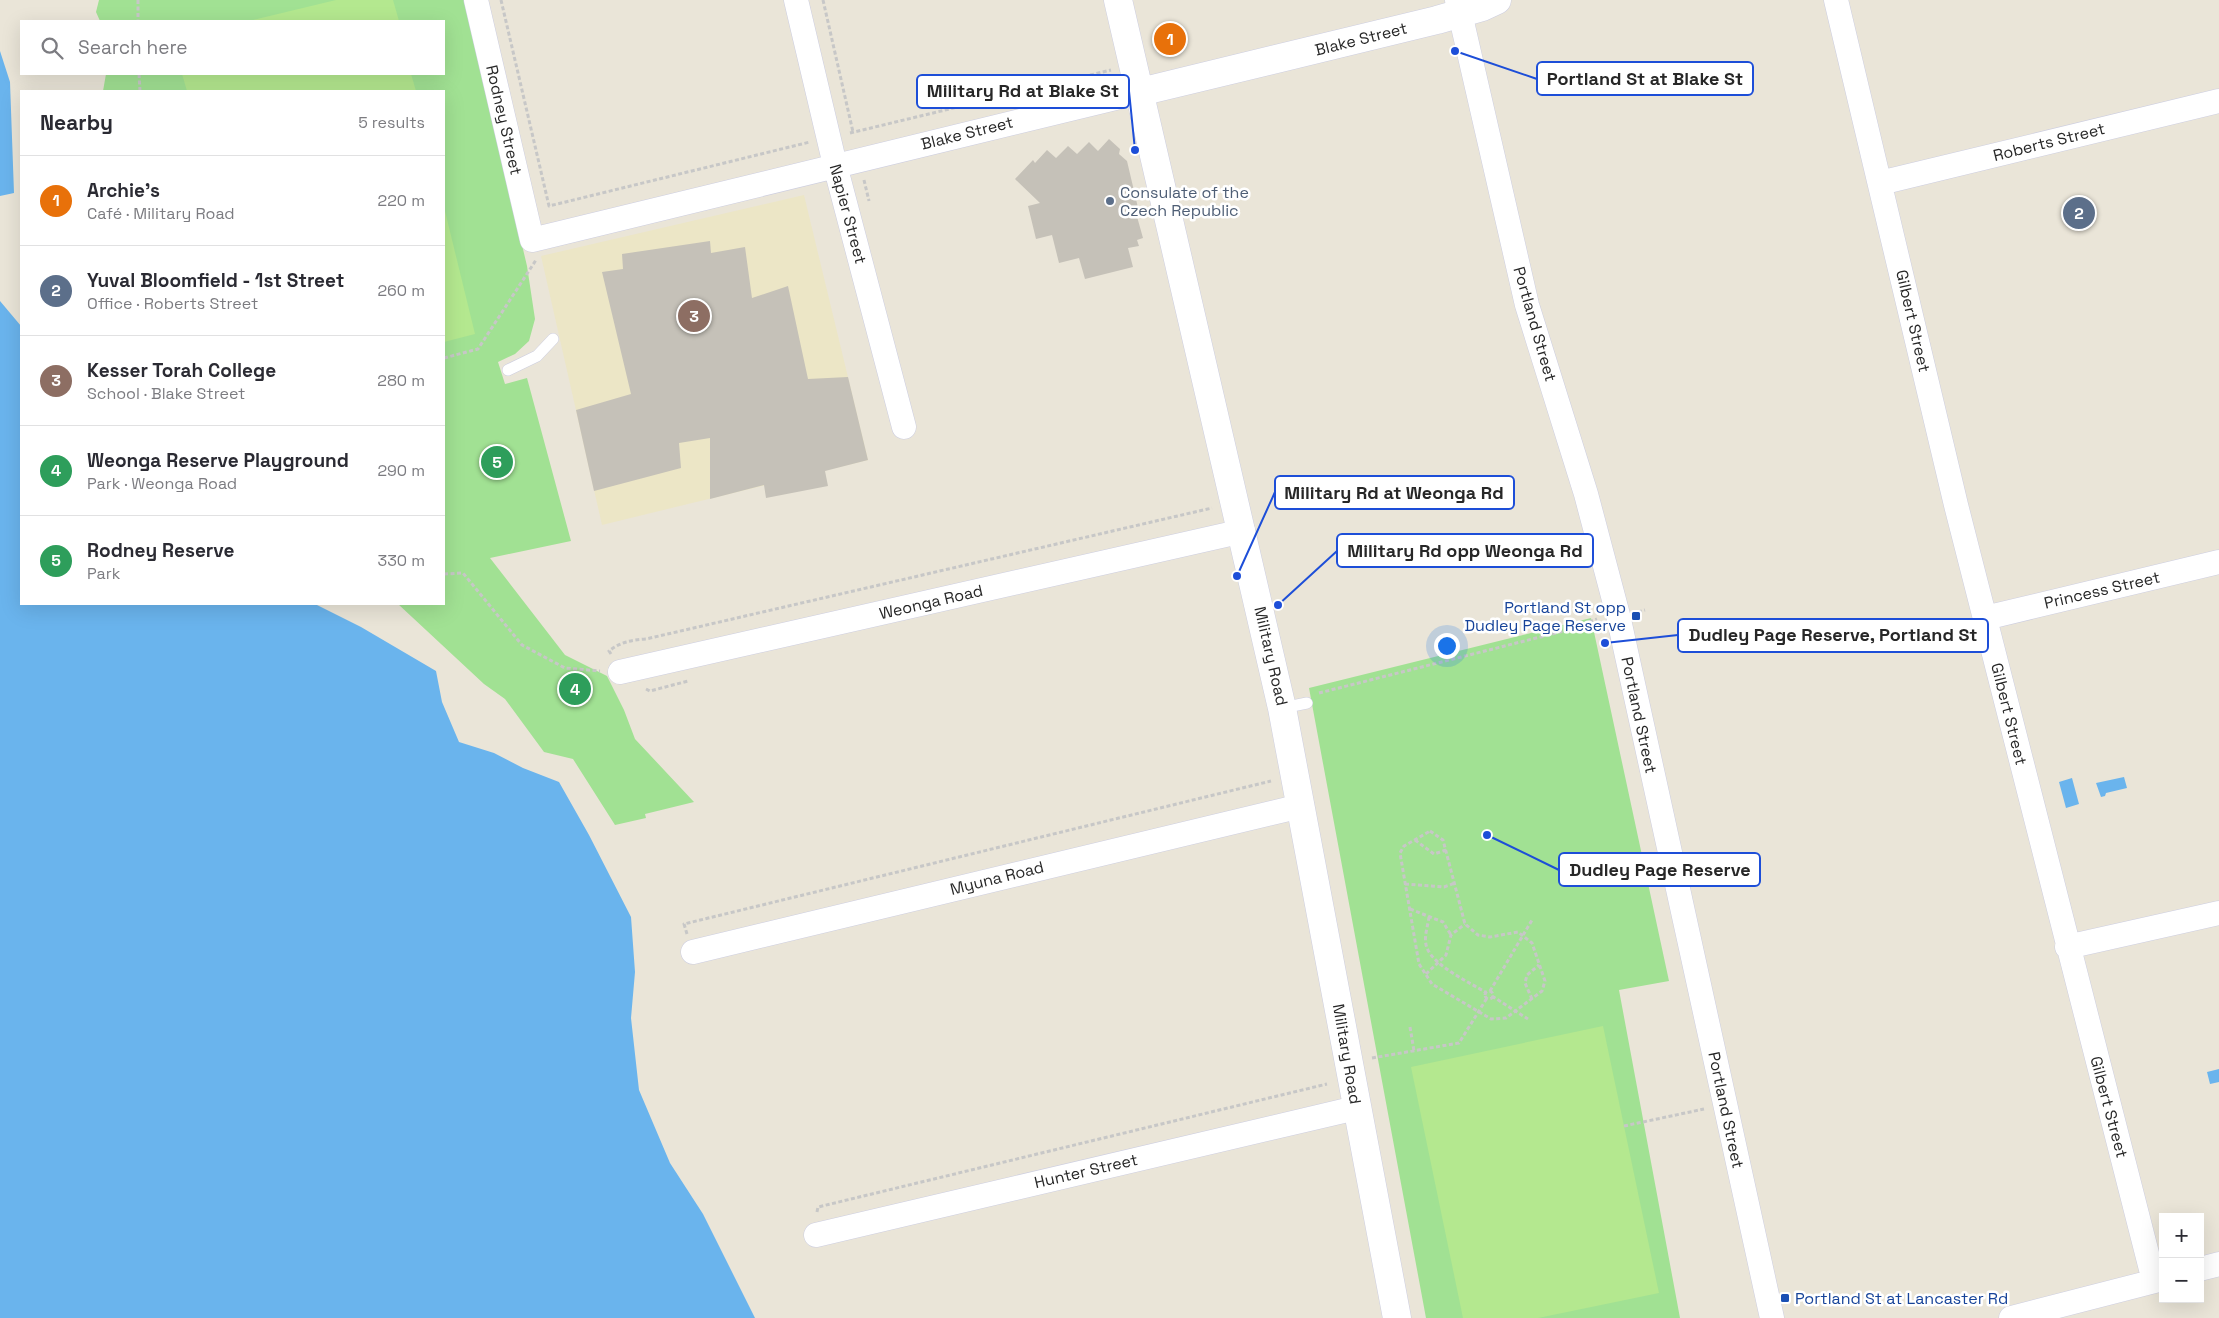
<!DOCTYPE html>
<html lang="en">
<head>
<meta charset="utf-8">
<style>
	body { margin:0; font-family:"Space Grotesk",sans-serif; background:#f2f2f3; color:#2b2b33 }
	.controls { position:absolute; right:15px; bottom:15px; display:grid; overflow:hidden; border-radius:0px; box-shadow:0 5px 20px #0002 }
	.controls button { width:45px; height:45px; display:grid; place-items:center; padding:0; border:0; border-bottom:1px solid #e1e1e2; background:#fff; color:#2b2b33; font:25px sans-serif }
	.you { position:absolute; left:1446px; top:645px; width:18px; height:18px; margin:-12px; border:4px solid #fff; border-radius:50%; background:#1a73e8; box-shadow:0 0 0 8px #1a73e833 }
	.badge { display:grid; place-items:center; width:32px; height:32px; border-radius:50%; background:#363bf8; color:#fff; font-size:16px; font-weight:700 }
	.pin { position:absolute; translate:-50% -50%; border:2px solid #fff; box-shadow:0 1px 5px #0006 }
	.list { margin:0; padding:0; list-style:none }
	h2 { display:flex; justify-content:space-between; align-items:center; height:65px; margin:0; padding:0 20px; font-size:21px }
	h2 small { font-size:16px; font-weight:400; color:#7c7c81 }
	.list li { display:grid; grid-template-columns:32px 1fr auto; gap:15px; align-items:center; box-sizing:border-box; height:90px; padding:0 20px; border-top:1px solid #e1e1e2 }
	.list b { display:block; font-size:19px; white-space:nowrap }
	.list p { margin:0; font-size:16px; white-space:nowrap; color:#7c7c81 }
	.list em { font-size:16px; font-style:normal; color:#7c7c81 }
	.icon { flex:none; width:28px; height:28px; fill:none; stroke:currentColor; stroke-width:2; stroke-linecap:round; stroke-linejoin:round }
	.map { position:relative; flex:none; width:2219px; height:1318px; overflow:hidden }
	.search { position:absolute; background:#fff; box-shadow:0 5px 20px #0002; left:20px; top:20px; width:425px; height:55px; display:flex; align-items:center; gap:12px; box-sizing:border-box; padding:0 18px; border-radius:0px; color:#7c7c81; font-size:19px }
	.panel { position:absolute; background:#fff; box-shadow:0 5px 20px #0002; left:20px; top:90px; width:425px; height:515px; border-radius:0px }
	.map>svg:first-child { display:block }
</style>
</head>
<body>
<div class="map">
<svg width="2219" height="1318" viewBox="0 0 2219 1318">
	<rect width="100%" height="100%" fill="#eae5d8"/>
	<path fill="#ece6c6" d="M 804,195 L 868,460 L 602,525 L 541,256 Z"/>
	<path fill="#a1e193" d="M 99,0 L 464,0 L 527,266 L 535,319 L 529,341 L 515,354 L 498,362 L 505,384 L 527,378 L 571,541 L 490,558 L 565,655 L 607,676 L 624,710 L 635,739 L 694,802 L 645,814 L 646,818 L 615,825 L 573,759 L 544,752 L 505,699 L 484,684 L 398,604 L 444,604 L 444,91 L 103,91 L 106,74 L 444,74 L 444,21 L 100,21 L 96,12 Z
		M 1591,618 L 1669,981 L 1619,990 L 1680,1318 L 1426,1318 L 1309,688 Z"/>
	<path fill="#b4e88f" d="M 336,0 L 393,0 L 399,21 L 249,21 Z
		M 182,74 L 411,74 L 416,91 L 187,91 Z
		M 444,207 L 475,334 L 444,342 Z
		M 1603,1026 L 1659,1293 L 1538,1318 L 1463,1318 L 1411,1067 Z"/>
	<path fill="#6ab4ed" d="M 0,51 L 10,82 L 14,193 L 0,196 Z
		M 0,301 L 21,326 L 21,604 L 315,604 L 361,627 L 436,671 L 442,702 L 459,742 L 494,753 L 523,768 L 559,782 L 589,835 L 631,917 L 635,972 L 631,1018 L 639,1090 L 670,1163 L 703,1214 L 755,1318 L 0,1318 Z
		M 2124,777 L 2127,788 L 2106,793 L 2105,796 L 2101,797 L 2096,783 Z
		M 2072,778 L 2079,804 L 2066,808 L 2059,782 Z
		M 2219,1069 L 2219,1082 L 2210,1084 L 2207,1072 Z"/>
	<path fill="#c5c1b8" d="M 1109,139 L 1120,149 L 1119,154 L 1127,161 L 1139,212 L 1136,213 L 1143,238 L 1137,240 L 1139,246 L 1128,248 L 1133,267 L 1085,279 L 1079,258 L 1059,263 L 1052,235 L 1036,239 L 1028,206 L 1040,203 L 1015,179 L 1033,160 L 1035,163 L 1047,150 L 1056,158 L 1068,146 L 1077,154 L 1089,142 L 1098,151 Z
		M 710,241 L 711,253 L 745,247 L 752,298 L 788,286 L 808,379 L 848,377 L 868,460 L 825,471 L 828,486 L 766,498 L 764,485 L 710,499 L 710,438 L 679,443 L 681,468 L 594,491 L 576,410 L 631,394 L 602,272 L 623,269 L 622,254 Z"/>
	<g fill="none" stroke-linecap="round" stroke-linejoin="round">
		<g stroke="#cdcee0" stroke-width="12">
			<path id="service" d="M 508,370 L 537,356 L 553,339
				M 1282,708 L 1307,703"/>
		</g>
		<g stroke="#cdcee0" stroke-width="25">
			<path id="minor" d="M 476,0 L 532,240 L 1140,92
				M 796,0 L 835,165 L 904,427
				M 1457,0 L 1527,305 L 1586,494 L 1618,615 L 1772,1318
				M 1836,0 L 1956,505 L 2154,1281
				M 1880,183 L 2219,101
				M 1985,618 L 2219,562
				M 620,672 L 1243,531
				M 2067,947 L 2219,913
				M 693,952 L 1301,806
				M 816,1235 L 1356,1108
				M 2200,1269 L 2219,1264
				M 2011,1318 L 2163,1279"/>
		</g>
		<g stroke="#cdcee0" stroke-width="29">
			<path id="tertiary" d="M 1118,0 L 1282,708 L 1397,1318
				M 1140,92 L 1437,20 L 1482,7 L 1497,0"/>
		</g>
		<path stroke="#c7c7c7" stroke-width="3" stroke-dasharray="4 2.5" stroke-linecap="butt" d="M 138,0 L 138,21
			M 501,0 L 549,206 L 810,142
			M 823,0 L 853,132
			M 139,74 L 140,91
			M 850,133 L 1111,70
			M 864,180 L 869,201
			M 444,358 L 478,349 L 536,260
			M 444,574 L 463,573 L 522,645 L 565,668 L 600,671
			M 1638,612 L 1645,610
			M 611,654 L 609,651 C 620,642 632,640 646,639 L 1212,508
			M 646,689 L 650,691 L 688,681
			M 1319,693 L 1560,632 L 1597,619
			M 1430,831 L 1443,840 L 1465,924 L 1478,935 L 1490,937 L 1518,932 L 1532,943 L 1545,981 L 1542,991 L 1506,1018 L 1491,1019 L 1432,984 L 1419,964 L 1400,853 L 1404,846 Z
			M 1415,840 L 1434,854 L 1446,850
			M 1405,884 L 1444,887 L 1455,883
			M 1410,909 L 1443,922 L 1451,935
			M 1429,917 C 1428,926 1423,938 1427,948 C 1434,966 1469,982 1485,992
			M 687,934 L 684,924 L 1271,781
			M 1426,974 L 1446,955 L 1451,935 L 1465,924
			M1485 995a4 4 0 1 1 8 0a4 4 0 1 1-8 0Z
			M 1490,991 L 1532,920
			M 1492,996 L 1528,1019
			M 1532,999 L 1525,983 L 1527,975 L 1539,965
			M 1410,1027 L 1414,1051
			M 1372,1058 L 1459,1043 L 1487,998
			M 1624,1126 L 1704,1109
			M 817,1212 L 818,1207 L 1327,1084"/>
		<use href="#service" stroke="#fff" stroke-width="11"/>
		<use href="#minor" stroke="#fff" stroke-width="24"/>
		<use href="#tertiary" stroke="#fff" stroke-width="28"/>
	</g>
	<circle fill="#5c6f8a" stroke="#fff" stroke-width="2" cx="1110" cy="201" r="5"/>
	<g fill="#1a4fb4" stroke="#fff" stroke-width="2">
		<rect x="1631" y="611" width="10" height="10" rx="2.5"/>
		<rect x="1780" y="1293" width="10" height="10" rx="2.5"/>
	</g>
	<g text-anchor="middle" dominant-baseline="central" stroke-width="5" stroke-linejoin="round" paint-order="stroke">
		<g font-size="16" fill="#272727" stroke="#fff">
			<text transform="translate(1361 39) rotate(-14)">Blake Street</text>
			<text transform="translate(504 120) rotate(77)">Rodney Street</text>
			<text transform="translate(967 133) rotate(-14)">Blake Street</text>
			<text transform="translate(2049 142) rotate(-14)">Roberts Street</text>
			<text transform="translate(848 214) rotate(75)">Napier Street</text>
			<text transform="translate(1913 321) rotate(77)">Gilbert Street</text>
			<text transform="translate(1535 324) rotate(74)">Portland Street</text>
			<text transform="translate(2102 590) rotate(-13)">Princess Street</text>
			<text transform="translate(931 602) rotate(-13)">Weonga Road</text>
			<text transform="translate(1271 656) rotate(77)">Military Road</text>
			<text transform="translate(2009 714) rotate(76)">Gilbert Street</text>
			<text transform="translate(1639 715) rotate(78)">Portland Street</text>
			<text transform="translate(997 878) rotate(-14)">Myuna Road</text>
			<text transform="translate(1347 1054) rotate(80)">Military Road</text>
			<text transform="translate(2109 1107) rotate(75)">Gilbert Street</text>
			<text transform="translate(1726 1110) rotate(78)">Portland Street</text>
			<text transform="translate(1086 1171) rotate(-13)">Hunter Street</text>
		</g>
		<g font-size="16" fill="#4e5e75" stroke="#fff" text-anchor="start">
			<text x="1120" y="192">Consulate of the<tspan x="1120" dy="18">Czech Republic</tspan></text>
		</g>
		<g font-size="16" fill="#164399" stroke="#fff" text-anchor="end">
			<text x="1626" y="607">Portland St opp<tspan x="1626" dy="18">Dudley Page Reserve</tspan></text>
			<text x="1795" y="1298" text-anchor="start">Portland St at Lancaster Rd</text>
		</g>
	</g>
	<path fill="none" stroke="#1d4ed8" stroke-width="2" d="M1455 51L1537 79M1135 150L1129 91M1237 576L1275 492M1278 605L1337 551M1605 643L1678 635M1487 835L1559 870"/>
	<g fill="#1d4ed8" stroke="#fff" stroke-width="2">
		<circle cx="1455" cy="51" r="5"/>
		<circle cx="1135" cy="150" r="5"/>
		<circle cx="1237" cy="576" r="5"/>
		<circle cx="1278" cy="605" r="5"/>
		<circle cx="1605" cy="643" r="5"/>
		<circle cx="1487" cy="835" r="5"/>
	</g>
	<g fill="#fff" stroke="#1d4ed8" stroke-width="2">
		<rect x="1537" y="62" width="216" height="33" rx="5"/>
		<rect x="917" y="75" width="212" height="33" rx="5"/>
		<rect x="1275" y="476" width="239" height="33" rx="5"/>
		<rect x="1337" y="534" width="256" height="33" rx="5"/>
		<rect x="1678" y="619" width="310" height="33" rx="5"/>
		<rect x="1559" y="853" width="201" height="33" rx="5"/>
	</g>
	<g font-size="18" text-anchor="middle" font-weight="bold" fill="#272727">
		<text x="1645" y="85">Portland St at Blake St</text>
		<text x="1023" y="97">Military Rd at Blake St</text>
		<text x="1394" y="499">Military Rd at Weonga Rd</text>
		<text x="1465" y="557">Military Rd opp Weonga Rd</text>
		<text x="1833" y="641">Dudley Page Reserve, Portland St</text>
		<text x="1660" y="876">Dudley Page Reserve</text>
	</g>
</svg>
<div class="controls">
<button>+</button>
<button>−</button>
</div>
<div class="you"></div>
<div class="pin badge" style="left:1170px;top:39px;background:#e8710a">1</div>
<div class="pin badge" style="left:2079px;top:213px;background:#5c6f8a">2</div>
<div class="pin badge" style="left:694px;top:316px;background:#8d6e63">3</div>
<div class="pin badge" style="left:575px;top:689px;background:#2e9e5b">4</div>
<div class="pin badge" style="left:497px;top:462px;background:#2e9e5b">5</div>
<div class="search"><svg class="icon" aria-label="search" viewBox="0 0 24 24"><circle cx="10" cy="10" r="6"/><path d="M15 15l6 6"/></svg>Search here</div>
<section class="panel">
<h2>Nearby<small>5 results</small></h2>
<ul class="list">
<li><span class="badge" style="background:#e8710a">1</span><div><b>Archie's</b><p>Café · Military Road</p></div><em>220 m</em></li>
<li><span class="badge" style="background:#5c6f8a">2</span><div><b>Yuval Bloomfield - 1st Street</b><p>Office · Roberts Street</p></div><em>260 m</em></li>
<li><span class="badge" style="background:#8d6e63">3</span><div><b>Kesser Torah College</b><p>School · Blake Street</p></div><em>280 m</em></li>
<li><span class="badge" style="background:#2e9e5b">4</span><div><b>Weonga Reserve Playground</b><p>Park · Weonga Road</p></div><em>290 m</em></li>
<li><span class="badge" style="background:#2e9e5b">5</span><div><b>Rodney Reserve</b><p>Park</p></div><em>330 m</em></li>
</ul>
</section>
</div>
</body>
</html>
